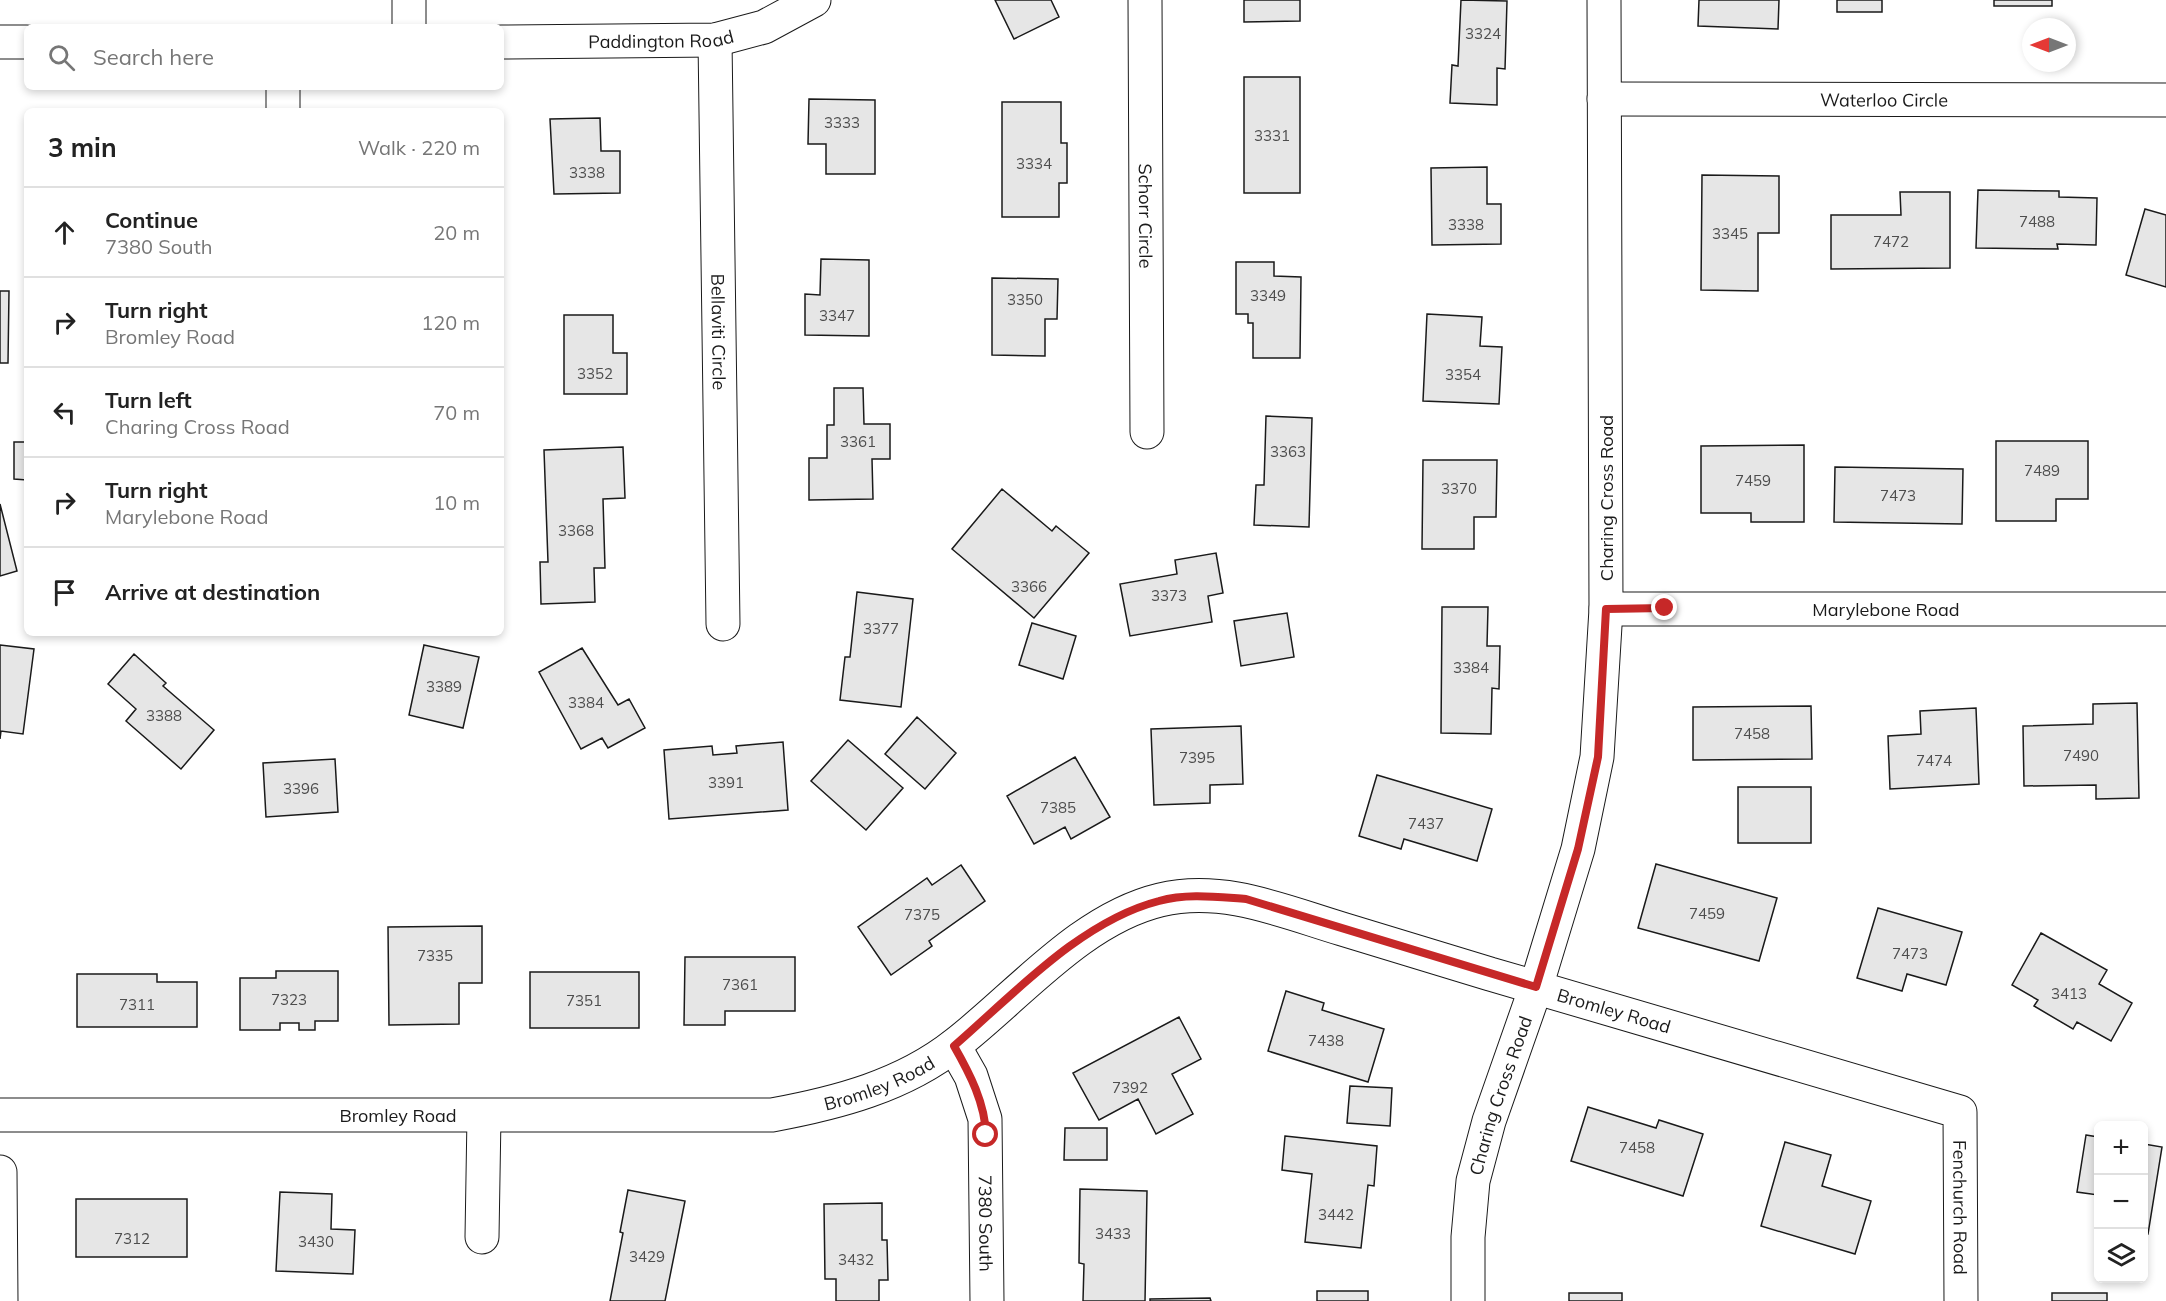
<!DOCTYPE html>
<html lang="en">
<head>
<meta charset="utf-8">
<style>
	body { margin:0; font-family:Mulish,sans-serif; background:#f2f2f2; color:#222 }
	.controls { position:absolute; right:18px; bottom:18px; display:grid; overflow:hidden; border-radius:9px; box-shadow:0 3px 9px #0003 }
	.controls button { width:54px; height:54px; display:grid; place-items:center; padding:0; border:0; border-bottom:2px solid #e0e0e0; background:#fff; color:#222; font:30px sans-serif }
	.compass { position:absolute; left:2022px; top:18px; width:54px; height:54px; border-radius:50%; background:#fff; box-shadow:0 3px 9px #0003; rotate:270deg }
	.stop { position:absolute; width:18px; height:18px; margin:-14px; border:4px solid #c62828; border-radius:50%; background:#fff }
	.stop.end { background:#c62828; border-color:#fff; box-shadow:0 2px 6px #0008 }
	.list { margin:0; padding:0; list-style:none }
	h2 { display:flex; justify-content:space-between; align-items:center; height:78px; margin:0; padding:0 24px; font-size:26px }
	h2 small { font-size:20px; font-weight:400; color:#767676 }
	.list li { display:grid; grid-template-columns:39px 1fr auto; gap:18px; align-items:center; box-sizing:border-box; height:90px; padding:0 24px; border-top:2px solid #e0e0e0 }
	.list b { display:block; font-size:22px; white-space:nowrap }
	.list p { margin:0; font-size:20px; white-space:nowrap; color:#767676 }
	.list em { font-size:20px; font-style:normal; color:#767676 }
	.icon { flex:none; width:33px; height:33px; fill:none; stroke:currentColor; stroke-width:2; stroke-linecap:round; stroke-linejoin:round }
	.map { position:relative; flex:none; width:2166px; height:1301px; overflow:hidden }
	.search { position:absolute; background:#fff; box-shadow:0 3px 9px #0003; left:24px; top:24px; width:480px; height:66px; display:flex; align-items:center; gap:15px; box-sizing:border-box; padding:0 21px; border-radius:9px; color:#767676; font-size:22px }
	.panel { position:absolute; background:#fff; box-shadow:0 3px 9px #0003; left:24px; top:108px; width:480px; height:528px; border-radius:9px }
	.map>svg:first-child { display:block }
</style>
</head>
<body>
<div class="map">
<svg width="2166" height="1301" viewBox="0 0 2166 1301">
	<rect width="100%" height="100%" fill="#fff"/>
	<path fill="#e6e6e6" stroke="#1a1a1a" stroke-width="1.5" d="M 995,0 L 1051,0 L 1059,17 L 1014,39 Z
		M 1244,0 L 1300,0 L 1300,21 L 1244,22 Z
		M 1461,0 L 1507,1 L 1505,69 L 1497,68 L 1497,105 L 1450,103 L 1452,65 L 1458,66 Z
		M 1699,0 L 1779,0 L 1778,29 L 1698,26 Z
		M 1837,0 L 1882,0 L 1882,12 L 1837,12 Z
		M 1994,0 L 2052,0 L 2052,6 L 1994,6 Z
		M 1244,77 L 1300,77 L 1300,193 L 1244,193 Z
		M 809,99 L 875,100 L 875,174 L 826,174 L 826,144 L 808,144 Z
		M 1002,102 L 1061,102 L 1061,143 L 1067,143 L 1067,183 L 1059,183 L 1059,217 L 1002,217 Z
		M 600,118 L 601,151 L 620,151 L 620,193 L 554,194 L 550,119 Z
		M 1487,167 L 1487,204 L 1501,204 L 1501,244 L 1432,245 L 1431,168 Z
		M 1702,175 L 1779,176 L 1779,233 L 1758,233 L 1758,291 L 1701,290 Z
		M 1978,190 L 2059,191 L 2059,197 L 2097,198 L 2096,245 L 2057,244 L 2058,249 L 1976,248 Z
		M 1900,192 L 1950,192 L 1950,268 L 1831,269 L 1831,215 L 1901,215 Z
		M 2145,209 L 2166,215 L 2166,287 L 2126,275 Z
		M 821,259 L 869,260 L 869,336 L 805,335 L 805,294 L 820,295 Z
		M 1236,262 L 1274,262 L 1274,276 L 1301,277 L 1300,358 L 1253,358 L 1253,323 L 1248,323 L 1248,314 L 1236,314 Z
		M 992,278 L 1058,279 L 1057,319 L 1045,319 L 1045,356 L 992,355 Z
		M 0,291 L 9,291 L 8,363 L 0,363 Z
		M 1427,314 L 1482,317 L 1480,346 L 1502,347 L 1499,404 L 1423,401 Z
		M 564,315 L 613,315 L 613,353 L 627,353 L 627,394 L 564,394 Z
		M 834,388 L 863,388 L 864,424 L 890,424 L 890,459 L 872,459 L 873,499 L 809,500 L 809,458 L 827,458 L 827,425 L 834,425 Z
		M 1266,416 L 1312,418 L 1309,527 L 1254,525 L 1256,485 L 1264,485 Z
		M 1996,441 L 2088,441 L 2088,499 L 2056,499 L 2056,521 L 1996,521 Z
		M 14,442 L 27,442 L 27,480 L 14,479 Z
		M 1804,445 L 1804,522 L 1751,522 L 1751,513 L 1701,513 L 1701,446 Z
		M 623,447 L 625,498 L 603,499 L 605,568 L 594,568 L 595,602 L 541,604 L 540,562 L 548,562 L 544,450 Z
		M 1423,460 L 1497,460 L 1496,517 L 1474,517 L 1474,549 L 1422,549 Z
		M 1835,467 L 1963,469 L 1962,524 L 1834,522 Z
		M 1002,489 L 1052,531 L 1056,526 L 1089,553 L 1034,618 L 952,549 Z
		M 0,504 L 17,571 L 0,576 Z
		M 1216,553 L 1223,593 L 1208,596 L 1212,622 L 1130,636 L 1120,584 L 1177,574 L 1175,560 Z
		M 857,592 L 913,599 L 901,707 L 840,700 L 845,657 L 850,657 Z
		M 1442,607 L 1488,607 L 1487,646 L 1500,646 L 1499,689 L 1492,688 L 1491,734 L 1441,733 Z
		M 1287,613 L 1294,657 L 1241,666 L 1234,621 Z
		M 1032,623 L 1076,636 L 1063,679 L 1019,665 Z
		M 0,645 L 34,649 L 23,734 L 1,731 L 0,739 Z
		M 424,645 L 479,657 L 463,728 L 409,715 Z
		M 582,648 L 618,705 L 629,699 L 645,728 L 608,748 L 602,738 L 581,749 L 539,672 Z
		M 134,654 L 166,683 L 163,686 L 214,730 L 181,769 L 126,721 L 136,709 L 108,684 Z
		M 2137,703 L 2139,798 L 2096,799 L 2096,785 L 2024,786 L 2023,726 L 2093,724 L 2093,704 Z
		M 1811,706 L 1812,759 L 1693,760 L 1693,707 Z
		M 1976,708 L 1979,784 L 1890,789 L 1888,736 L 1921,734 L 1920,711 Z
		M 917,717 L 956,753 L 925,789 L 885,754 Z
		M 1241,726 L 1243,784 L 1210,785 L 1210,803 L 1154,805 L 1151,729 Z
		M 848,740 L 903,788 L 866,830 L 811,781 Z
		M 783,742 L 788,810 L 669,819 L 664,750 L 712,746 L 713,755 L 737,753 L 736,746 Z
		M 1075,757 L 1110,817 L 1071,839 L 1065,827 L 1034,844 L 1007,796 Z
		M 335,759 L 338,812 L 266,817 L 263,763 Z
		M 1377,775 L 1492,809 L 1477,861 L 1404,839 L 1401,849 L 1359,836 Z
		M 1738,787 L 1811,787 L 1811,843 L 1738,843 Z
		M 1656,864 L 1777,898 L 1759,961 L 1638,928 Z
		M 961,865 L 985,901 L 929,941 L 932,946 L 891,975 L 858,927 L 927,878 L 932,885 Z
		M 1878,908 L 1962,932 L 1946,985 L 1907,974 L 1902,991 L 1857,978 Z
		M 482,926 L 482,983 L 459,983 L 459,1024 L 389,1025 L 388,927 Z
		M 2041,933 L 2107,970 L 2099,984 L 2132,1003 L 2111,1041 L 2077,1022 L 2073,1029 L 2034,1006 L 2038,1000 L 2012,985 Z
		M 685,957 L 795,957 L 795,1011 L 725,1011 L 725,1025 L 684,1025 Z
		M 276,971 L 338,971 L 338,1021 L 315,1021 L 315,1030 L 299,1030 L 299,1023 L 280,1023 L 280,1030 L 240,1030 L 240,978 L 276,978 Z
		M 530,972 L 639,972 L 639,1028 L 530,1028 Z
		M 77,974 L 157,974 L 157,982 L 197,982 L 197,1027 L 77,1027 Z
		M 1286,991 L 1324,1003 L 1322,1010 L 1384,1029 L 1368,1082 L 1268,1051 Z
		M 1179,1017 L 1201,1059 L 1172,1074 L 1193,1114 L 1156,1134 L 1138,1099 L 1099,1120 L 1073,1073 Z
		M 1350,1086 L 1392,1088 L 1390,1126 L 1347,1123 Z
		M 1588,1107 L 1656,1128 L 1659,1120 L 1703,1134 L 1683,1196 L 1571,1161 Z
		M 1065,1128 L 1107,1128 L 1107,1160 L 1064,1160 Z
		M 2086,1135 L 2098,1137 L 2098,1195 L 2077,1192 Z
		M 1285,1136 L 1377,1146 L 1374,1186 L 1368,1185 L 1361,1248 L 1305,1242 L 1312,1174 L 1282,1170 Z
		M 1785,1142 L 1831,1155 L 1822,1186 L 1871,1201 L 1855,1254 L 1761,1226 Z
		M 2144,1144 L 2162,1147 L 2148,1234 L 2144,1234 Z
		M 1080,1189 L 1147,1191 L 1145,1301 L 1083,1301 L 1084,1264 L 1079,1263 Z
		M 628,1190 L 685,1201 L 665,1301 L 610,1301 L 623,1233 L 620,1232 Z
		M 280,1192 L 332,1194 L 331,1229 L 355,1230 L 353,1274 L 276,1271 Z
		M 76,1199 L 187,1199 L 187,1257 L 76,1257 Z
		M 882,1203 L 882,1240 L 887,1240 L 888,1280 L 879,1280 L 879,1301 L 836,1301 L 836,1279 L 825,1279 L 824,1204 Z
		M 1317,1291 L 1368,1291 L 1368,1301 L 1317,1301 Z
		M 1569,1293 L 1622,1293 L 1622,1301 L 1569,1301 Z
		M 2052,1293 L 2107,1293 L 2107,1301 L 2052,1301 Z
		M 1210,1298 L 1211,1301 L 1150,1301 L 1150,1299 Z"/>
	<g fill="none" stroke-linecap="round" stroke-linejoin="round">
		<g stroke="#1a1a1a" stroke-width="35">
			<g id="street">
				<path d="M 409,0 L 409,27"/>
				<path id="s1" d="M 1145,0 L 1147,432"/>
				<path id="s2" d="M 715,40 L 723,624"/>
				<path d="M 0,42 L 27,42"/>
				<path id="s3" d="M 501,42 L 715,40 L 764,27 L 814,0"/>
				<path id="s4" d="M 1604,99 L 2166,100"/>
				<path d="M 283,111 L 283,87"/>
				<path id="s5" d="M 1606,609 L 2166,609"/>
				<path id="s6" d="M 954,1046 L 971,1076 L 985,1119 L 987,1301"/>
				<path id="s7" d="M 0,1115 L 772,1115 C 837,1103 903,1086 956,1044 C 1018,996 1081,919 1160,900 C 1223,885 1282,911 1342,929 C 1391,944 1441,959 1490,974 C 1647,1020 1804,1066 1960,1112 L 1961,1301"/>
				<path d="M 0,1172 L 1,1301"/>
				<path d="M 482,1237 L 484,1116"/>
				<path id="s8" d="M 1468,1301 L 1468,1237 L 1473,1181 L 1489,1121 L 1536,987 L 1578,849 L 1597,757 L 1606,609 L 1604,0"/>
			</g>
		</g>
		<use href="#street" stroke="#fff" stroke-width="33"/>
	</g>
	<g fill="none" stroke-linecap="round" stroke-linejoin="round">
		<path stroke="#c62828" stroke-width="8" d="M 986,1135 C 985,1103 970,1074 954,1046 C 1014,994 1081,921 1159,901 C 1187,893 1217,897 1246,899 L 1536,987 L 1578,849 L 1598,757 L 1606,609 L 1665,608"/>
	</g>
	<g text-anchor="middle" dominant-baseline="central" stroke-width="4.5" stroke-linejoin="round" paint-order="stroke">
		<g font-size="15" fill="#4d4d4d">
			<text x="1483" y="33">3324</text>
			<text x="842" y="122">3333</text>
			<text x="1272" y="135">3331</text>
			<text x="1034" y="163">3334</text>
			<text x="587" y="172">3338</text>
			<text x="2037" y="221">7488</text>
			<text x="1466" y="224">3338</text>
			<text x="1730" y="233">3345</text>
			<text x="1891" y="241">7472</text>
			<text x="1268" y="295">3349</text>
			<text x="1025" y="299">3350</text>
			<text x="837" y="315">3347</text>
			<text x="595" y="373">3352</text>
			<text x="1463" y="374">3354</text>
			<text x="858" y="441">3361</text>
			<text x="1288" y="451">3363</text>
			<text x="2042" y="470">7489</text>
			<text x="1753" y="480">7459</text>
			<text x="1459" y="488">3370</text>
			<text x="1898" y="495">7473</text>
			<text x="576" y="530">3368</text>
			<text x="1029" y="586">3366</text>
			<text x="1169" y="595">3373</text>
			<text x="881" y="628">3377</text>
			<text x="1471" y="667">3384</text>
			<text x="444" y="686">3389</text>
			<text x="586" y="702">3384</text>
			<text x="164" y="715">3388</text>
			<text x="1752" y="733">7458</text>
			<text x="2081" y="755">7490</text>
			<text x="1197" y="757">7395</text>
			<text x="1934" y="760">7474</text>
			<text x="726" y="782">3391</text>
			<text x="301" y="788">3396</text>
			<text x="1058" y="807">7385</text>
			<text x="1426" y="823">7437</text>
			<text x="1707" y="913">7459</text>
			<text x="922" y="914">7375</text>
			<text x="1910" y="953">7473</text>
			<text x="435" y="955">7335</text>
			<text x="740" y="984">7361</text>
			<text x="2069" y="993">3413</text>
			<text x="289" y="999">7323</text>
			<text x="584" y="1000">7351</text>
			<text x="137" y="1004">7311</text>
			<text x="1326" y="1040">7438</text>
			<text x="1130" y="1087">7392</text>
			<text x="1637" y="1147">7458</text>
			<text x="1336" y="1214">3442</text>
			<text x="1113" y="1233">3433</text>
			<text x="132" y="1238">7312</text>
			<text x="316" y="1241">3430</text>
			<text x="647" y="1256">3429</text>
			<text x="856" y="1259">3432</text>
		</g>
		<g font-size="18" fill="#1a1a1a" stroke="#fff">
			<text stroke="none"><textPath href="#s3" startOffset="160">Paddington Road</textPath></text>
			<text stroke="none"><textPath href="#s4" startOffset="280">Waterloo Circle</textPath></text>
			<text stroke="none"><textPath href="#s1" startOffset="216">Schorr Circle</textPath></text>
			<text stroke="none"><textPath href="#s2" startOffset="292">Bellaviti Circle</textPath></text>
			<text transform="translate(1606 498) rotate(-90)">Charing Cross Road</text>
			<text stroke="none"><textPath href="#s5" startOffset="280">Marylebone Road</textPath></text>
			<text stroke="none"><textPath href="#s7" startOffset="1694">Bromley Road</textPath></text>
			<text stroke="none"><textPath href="#s7" startOffset="884">Bromley Road</textPath></text>
			<text stroke="none"><textPath href="#s8" startOffset="210">Charing Cross Road</textPath></text>
			<text stroke="none"><textPath href="#s7" startOffset="398">Bromley Road</textPath></text>
			<text stroke="none"><textPath href="#s7" startOffset="2150">Fenchurch Road</textPath></text>
			<text stroke="none"><textPath href="#s6" startOffset="184">7380 South</textPath></text>
		</g>
	</g>
</svg>
<div class="controls">
<button>+</button>
<button>−</button>
<button><svg class="icon" aria-label="layers" viewBox="0 0 24 24"><path d="M12 4l9 5-9 5-9-5zM3 14l9 5 9-5"/></svg></button>
</div>
<svg class="compass" viewBox="-18 -18 36 36"><path d="M0-13l5 13h-10z" fill="#e53935"/><path d="M0 13l5-13h-10z" fill="#767676"/></svg>
<div class="stop" style="left:986px;top:1135px"></div>
<div class="stop end" style="left:1665px;top:608px"></div>
<div class="search"><svg class="icon" aria-label="search" viewBox="0 0 24 24"><circle cx="10" cy="10" r="6"/><path d="M15 15l6 6"/></svg>Search here</div>
<section class="panel">
<h2>3 min<small>Walk · 220 m</small></h2>
<ul class="list">
<li><svg class="icon" aria-label="ahead" viewBox="0 0 24 24"><path d="M12 20V5M6 11l6-6 6 6"/></svg><div><b>Continue</b><p>7380 South</p></div><em>20 m</em></li>
<li><svg class="icon" aria-label="right" viewBox="0 0 24 24"><path d="M7 20v-9h11M14 6l5 5-5 5"/></svg><div><b>Turn right</b><p>Bromley Road</p></div><em>120 m</em></li>
<li><svg class="icon" aria-label="left" viewBox="0 0 24 24"><path d="M17 20v-9H6M10 6l-5 5 5 5"/></svg><div><b>Turn left</b><p>Charing Cross Road</p></div><em>70 m</em></li>
<li><svg class="icon" aria-label="right" viewBox="0 0 24 24"><path d="M7 20v-9h11M14 6l5 5-5 5"/></svg><div><b>Turn right</b><p>Marylebone Road</p></div><em>10 m</em></li>
<li><svg class="icon" aria-label="arrive" viewBox="0 0 24 24"><path d="M6 21V4h12l-3 4 3 4H6"/></svg><div><b>Arrive at destination</b></div></li>
</ul>
</section>
</div>
</body>
</html>
